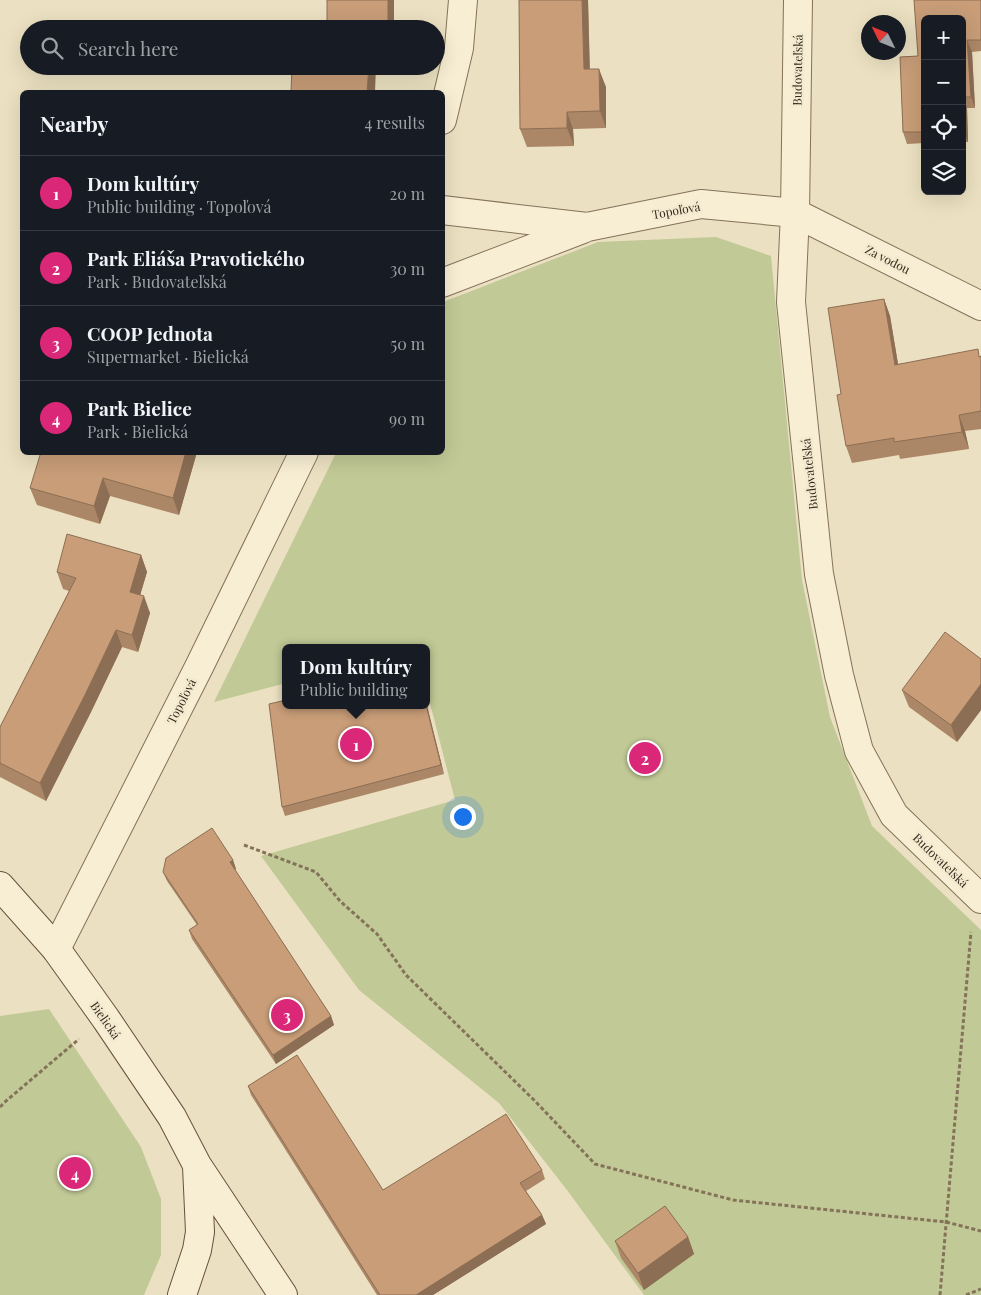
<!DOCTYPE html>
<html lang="en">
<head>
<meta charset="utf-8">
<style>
	body { margin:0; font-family:"Playfair Display",serif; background:#20242c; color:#f1f3f6 }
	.controls { position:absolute; right:15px; top:15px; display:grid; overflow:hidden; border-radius:8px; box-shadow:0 5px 20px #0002 }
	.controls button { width:45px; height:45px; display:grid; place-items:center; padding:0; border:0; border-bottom:1px solid #363941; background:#171b24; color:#f1f3f6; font:25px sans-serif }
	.compass { position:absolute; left:861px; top:15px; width:45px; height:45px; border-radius:50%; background:#171b24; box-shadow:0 5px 20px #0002; rotate:313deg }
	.you { position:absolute; left:462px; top:816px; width:18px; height:18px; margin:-12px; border:4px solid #fff; border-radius:50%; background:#1a73e8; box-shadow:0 0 0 8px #1a73e833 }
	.badge { display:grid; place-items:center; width:32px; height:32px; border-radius:50%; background:#db2777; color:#fff; font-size:16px; font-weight:700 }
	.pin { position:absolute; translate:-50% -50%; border:2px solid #fff; box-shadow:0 1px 5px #0006 }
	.popup { position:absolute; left:282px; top:644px; width:148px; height:65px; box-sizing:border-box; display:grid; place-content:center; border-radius:8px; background:#171b24; filter:drop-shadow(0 1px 4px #0005); font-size:16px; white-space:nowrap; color:#9ea1a6 }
	.popup b { font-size:19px; color:#f1f3f6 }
	.popup::after { content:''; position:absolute; left:50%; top:100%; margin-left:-10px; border:10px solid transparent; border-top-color:#171b24 }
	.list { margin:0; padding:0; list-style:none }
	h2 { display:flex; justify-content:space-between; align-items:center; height:65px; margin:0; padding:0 20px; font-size:21px }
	h2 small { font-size:16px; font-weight:400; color:#9ea1a6 }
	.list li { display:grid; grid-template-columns:32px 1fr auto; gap:15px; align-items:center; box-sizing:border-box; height:75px; padding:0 20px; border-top:1px solid #363941 }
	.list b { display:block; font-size:19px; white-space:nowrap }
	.list p { margin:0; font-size:16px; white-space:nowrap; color:#9ea1a6 }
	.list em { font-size:16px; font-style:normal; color:#9ea1a6 }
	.icon { flex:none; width:28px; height:28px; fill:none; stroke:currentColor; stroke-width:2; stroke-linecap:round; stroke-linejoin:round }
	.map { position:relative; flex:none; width:981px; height:1295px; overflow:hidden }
	.search { position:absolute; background:#171b24; box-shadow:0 5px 20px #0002; left:20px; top:20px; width:425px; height:55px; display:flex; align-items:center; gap:12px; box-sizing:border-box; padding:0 18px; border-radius:28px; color:#9ea1a6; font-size:19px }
	.panel { position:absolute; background:#171b24; box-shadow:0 5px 20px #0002; left:20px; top:90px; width:425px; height:365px; border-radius:8px }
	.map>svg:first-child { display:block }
</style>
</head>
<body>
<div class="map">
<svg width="981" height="1295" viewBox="0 0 981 1295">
	<rect width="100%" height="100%" fill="#ebe0c1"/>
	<path fill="#c1c996" d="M 716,237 L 771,256 L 802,580 L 830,717 L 872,826 L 981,930 L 981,1295 L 644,1295 L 567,1190 L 499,1103 L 359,990 L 261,856 L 455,800 L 426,688 L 426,648 L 286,648 L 286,683 L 214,702 L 336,453 L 442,452 L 443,302 L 598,242 Z
		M 49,1009 L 141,1147 L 161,1199 L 161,1255 L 144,1295 L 0,1295 L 0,1016 Z"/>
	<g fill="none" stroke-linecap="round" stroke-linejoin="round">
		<g stroke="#847259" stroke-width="30">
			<path id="minor" d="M 798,0 L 795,213 L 791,302 L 819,574 L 839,675 L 859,751 L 894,815 L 981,899
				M 442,120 L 459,48 L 463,0
				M 442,210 L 587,227 L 701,204 L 795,213 L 981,306
				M 442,283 L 583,229
				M 56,949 L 199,667 L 304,452"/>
		</g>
		<g stroke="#65533d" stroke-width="30">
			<path id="secondary" d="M 0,886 L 56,949 L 106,1019 L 172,1117 L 197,1165 L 283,1295
				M 182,1295 L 197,1250 L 200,1232 L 197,1166"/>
		</g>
		<path stroke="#847259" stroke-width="3" stroke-dasharray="4 2.5" stroke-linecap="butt" d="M 244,845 L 316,872 L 340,901 L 377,934 L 406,975 L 535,1101 L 595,1164 L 733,1200 L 946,1222 L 981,1231
			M 0,1107 L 6,1101 L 79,1039
			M 940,1295 L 971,932
			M 966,1295 L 981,1289"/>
		<use href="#minor" stroke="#f7eed3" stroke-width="28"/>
		<use href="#secondary" stroke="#f7eed3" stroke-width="28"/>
	</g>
	<path fill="#ac8767" d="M 519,0 L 588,0 L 590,69 L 606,87 L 606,128 L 573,129 L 574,146 L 527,147 L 520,129 Z
		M 914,0 L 981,0 L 981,51 L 972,52 L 975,108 L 967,108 L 968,142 L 962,142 L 962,19 L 925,19 L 925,143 L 907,144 L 903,132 L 900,57 L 918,56 Z
		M 884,299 L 890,316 L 898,364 L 981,356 L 981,429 L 965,431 L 969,449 L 900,459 L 899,455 L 852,463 L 846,446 L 841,394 Z
		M 197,452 L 179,515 L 110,496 L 100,524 L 37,505 L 30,488 L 87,453 Z
		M 141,555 L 147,572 L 140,595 L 150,613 L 138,652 L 122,647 L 91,712 L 46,801 L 0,777 L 0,727 L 69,591 L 63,589 L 57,572 Z
		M 981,659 L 981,710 L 957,742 L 909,707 L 902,690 Z
		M 426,705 L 444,774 L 285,816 L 282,807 Z
		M 233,860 L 236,869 L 235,870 L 331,1016 L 334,1025 L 276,1064 L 192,939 L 189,930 L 197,925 L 167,881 L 163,872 Z
		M 248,1086 L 383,1190 L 542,1170 L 545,1179 L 526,1191 L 542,1215 L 546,1224 L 433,1295 L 377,1295 L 251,1095 Z
		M 688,1237 L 694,1254 L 644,1290 L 621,1258 L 615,1241 Z"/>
	<path fill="#8c6e54" d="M 388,0 L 394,0 L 394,29 L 388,29 Z
		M 582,0 L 588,0 L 590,87 L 584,69 Z
		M 967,40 L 972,52 L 975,108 L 971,97 Z
		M 369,66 L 376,66 L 375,92 L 367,92 Z
		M 599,69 L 606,87 L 606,128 L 600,111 Z
		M 963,97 L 967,108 L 968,142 L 964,130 Z
		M 567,112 L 573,129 L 574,146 L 567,128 Z
		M 884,299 L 890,316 L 901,382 L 895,365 Z
		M 959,415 L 965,431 L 969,449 L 962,432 Z
		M 186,452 L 197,452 L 179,515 L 173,498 Z
		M 103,478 L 110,496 L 100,524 L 94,506 Z
		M 141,555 L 147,572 L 136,609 L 130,592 Z
		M 144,596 L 150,613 L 138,652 L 132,635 Z
		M 116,630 L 122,647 L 91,712 L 46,801 L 40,783 Z
		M 981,684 L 981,710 L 957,742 L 951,725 Z
		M 426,701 L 444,774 L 441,765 L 426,705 Z
		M 233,860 L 236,869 L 233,871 L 230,862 Z
		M 331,1016 L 334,1025 L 276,1064 L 273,1055 Z
		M 542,1215 L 546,1224 L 433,1295 L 416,1295 Z
		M 688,1237 L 694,1254 L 644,1290 L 638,1273 Z"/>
	<path fill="#c89d78" stroke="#8c6e54" d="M 327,0 L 388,0 L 388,29 L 327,29 Z
		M 519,0 L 582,0 L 584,69 L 599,69 L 600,111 L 567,112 L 567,128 L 520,129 Z
		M 914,0 L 981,0 L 981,40 L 967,40 L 971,97 L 963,97 L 964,130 L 962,130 L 962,19 L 925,19 L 925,132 L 903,132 L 900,57 L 918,56 Z
		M 292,66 L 369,66 L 367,92 L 291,92 Z
		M 884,299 L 895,365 L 978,349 L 979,357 L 981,356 L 981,411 L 959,415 L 962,432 L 894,442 L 894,438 L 846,446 L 837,395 L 841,394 L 828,308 Z
		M 41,452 L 83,452 L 87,453 L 87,452 L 186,452 L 173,498 L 103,478 L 94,506 L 30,488 Z
		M 67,534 L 141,555 L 130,592 L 144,596 L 132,635 L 116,630 L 85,695 L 40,783 L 0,763 L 0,727 L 76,578 L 57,572 Z
		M 945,632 L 981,659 L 981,684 L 951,725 L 902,690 Z
		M 286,700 L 286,705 L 426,705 L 441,765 L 282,807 L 269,704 Z
		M 212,828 L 233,860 L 230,862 L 331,1016 L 273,1055 L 189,930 L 198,924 L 163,872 L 166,858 Z
		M 297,1055 L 383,1190 L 506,1114 L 542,1170 L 520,1183 L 542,1215 L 416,1295 L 380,1295 L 248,1086 Z
		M 665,1206 L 688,1237 L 638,1273 L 615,1241 Z"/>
	<g text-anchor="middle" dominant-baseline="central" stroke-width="5" stroke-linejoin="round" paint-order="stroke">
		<g font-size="12" fill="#34291d" stroke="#f3ead0">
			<text transform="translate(797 70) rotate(-89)">Budovateľská</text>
			<text transform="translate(676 210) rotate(-10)">Topoľová</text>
			<text transform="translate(888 259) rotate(27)">Za vodou</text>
			<text transform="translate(809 474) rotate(-96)">Budovateľská</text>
			<text transform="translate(181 701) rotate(-63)">Topoľová</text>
			<text transform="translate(941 860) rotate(44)">Budovateľská</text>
			<text transform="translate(106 1020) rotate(55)">Bielická</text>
		</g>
	</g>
</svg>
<div class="controls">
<button>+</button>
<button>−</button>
<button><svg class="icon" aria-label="locate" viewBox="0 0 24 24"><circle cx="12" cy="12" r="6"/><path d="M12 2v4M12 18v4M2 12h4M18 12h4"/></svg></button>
<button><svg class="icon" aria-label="layers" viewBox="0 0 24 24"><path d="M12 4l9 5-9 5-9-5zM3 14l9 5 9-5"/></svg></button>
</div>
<svg class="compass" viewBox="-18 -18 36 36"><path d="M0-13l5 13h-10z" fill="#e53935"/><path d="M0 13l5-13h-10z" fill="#9ea1a6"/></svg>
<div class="you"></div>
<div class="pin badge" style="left:356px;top:744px">1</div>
<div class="popup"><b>Dom kultúry</b>Public building</div>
<div class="pin badge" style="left:645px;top:758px">2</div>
<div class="pin badge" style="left:287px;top:1015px">3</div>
<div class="pin badge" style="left:75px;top:1173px">4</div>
<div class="search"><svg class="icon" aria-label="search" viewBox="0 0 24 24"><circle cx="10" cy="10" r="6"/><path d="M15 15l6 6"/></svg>Search here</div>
<section class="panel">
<h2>Nearby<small>4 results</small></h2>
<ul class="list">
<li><span class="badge">1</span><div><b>Dom kultúry</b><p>Public building · Topoľová</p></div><em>20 m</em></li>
<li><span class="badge">2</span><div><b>Park Eliáša Pravotického</b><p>Park · Budovateľská</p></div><em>30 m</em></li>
<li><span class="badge">3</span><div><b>COOP Jednota</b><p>Supermarket · Bielická</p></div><em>50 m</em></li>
<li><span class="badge">4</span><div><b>Park Bielice</b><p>Park · Bielická</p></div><em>90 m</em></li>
</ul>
</section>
</div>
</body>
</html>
